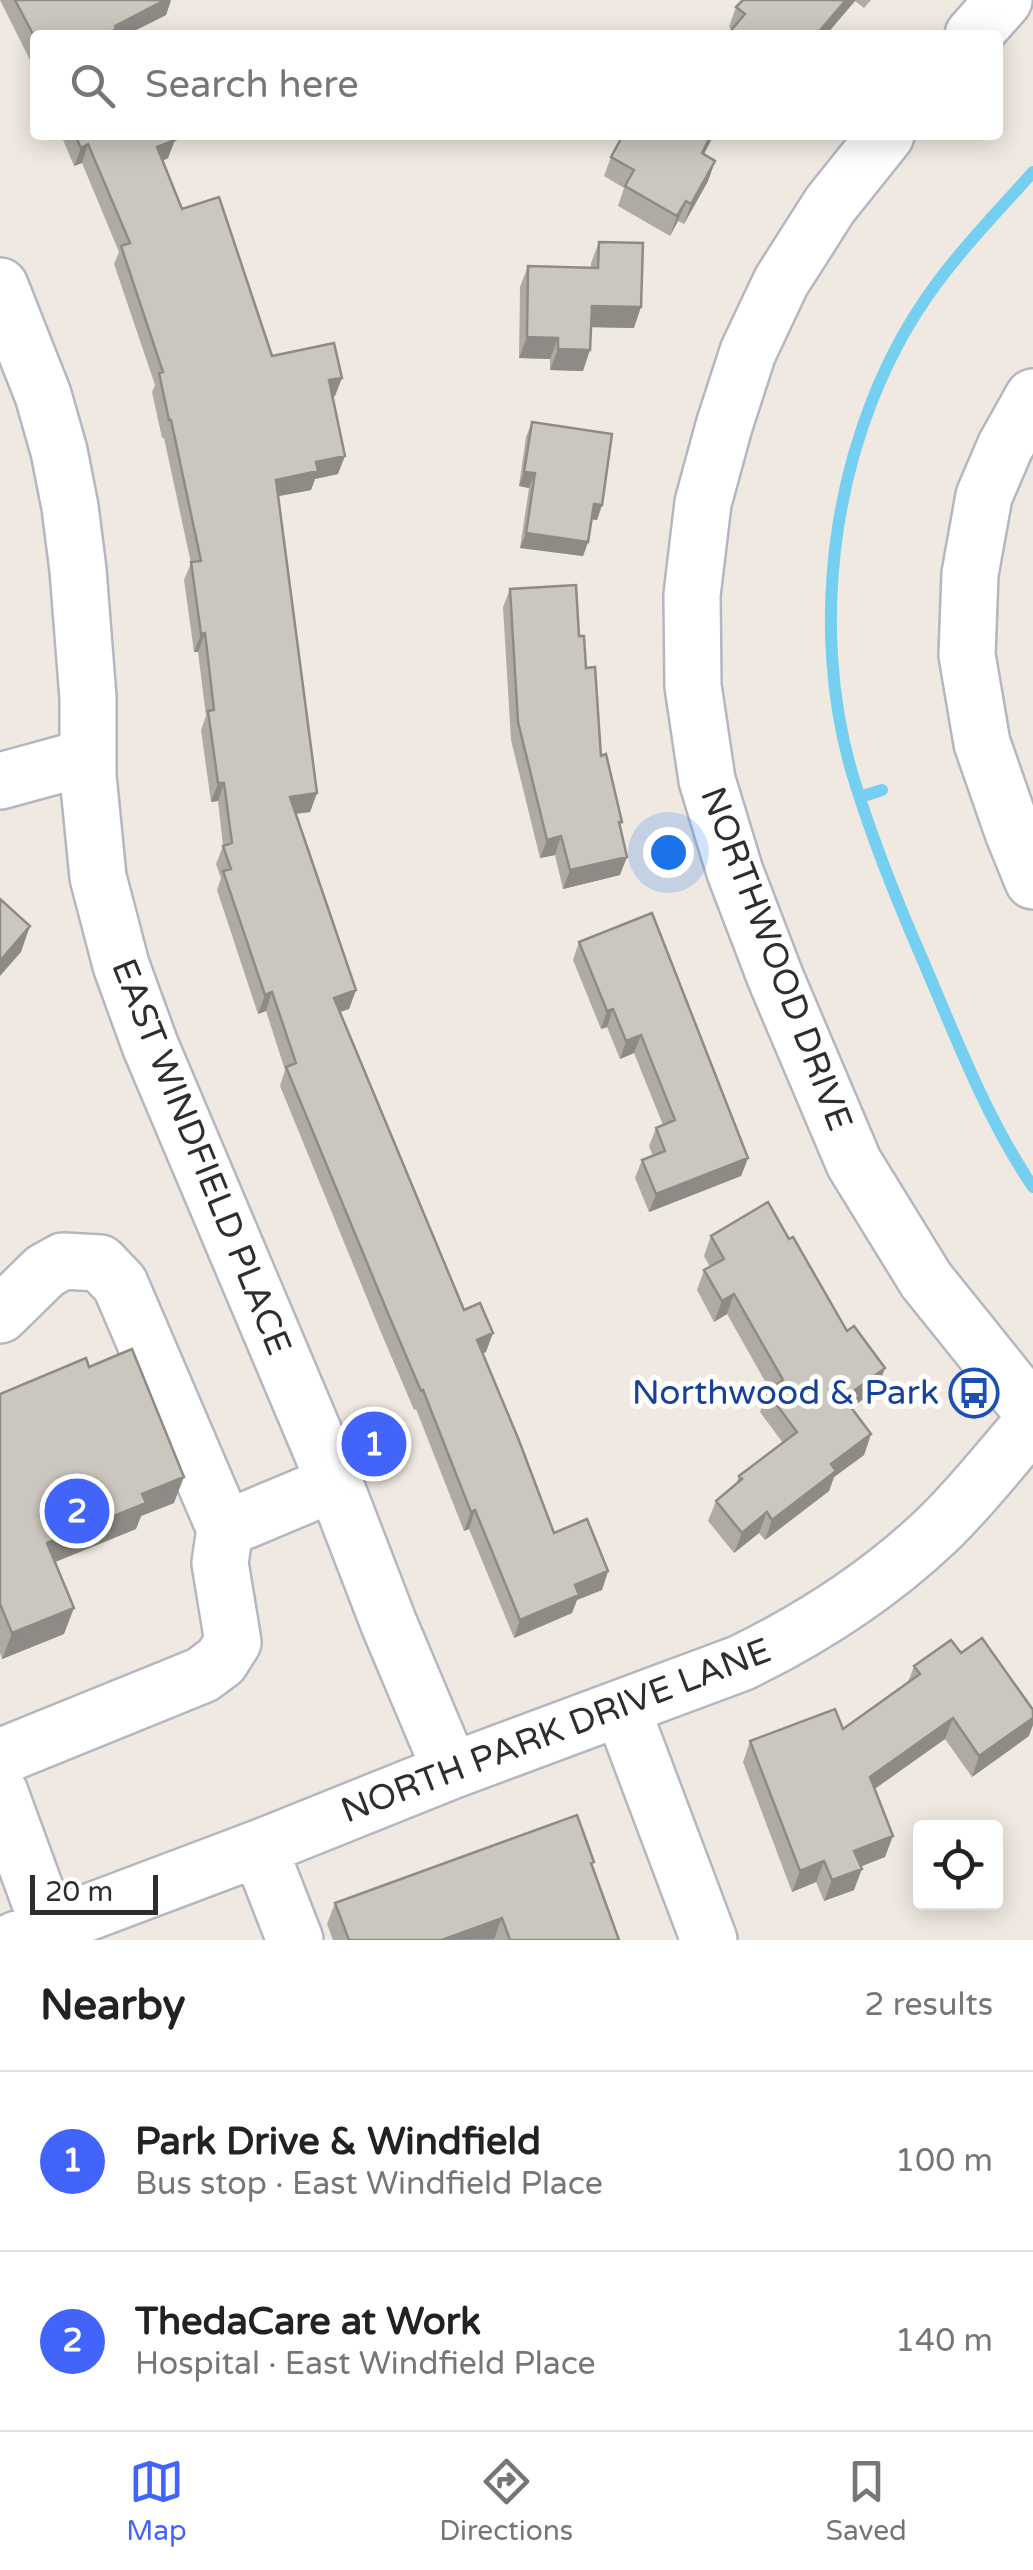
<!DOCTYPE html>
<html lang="en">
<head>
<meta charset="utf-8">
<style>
	body { margin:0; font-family:"Varela Round",sans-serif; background:#f2f2f2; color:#222 }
	.controls { position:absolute; right:30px; bottom:30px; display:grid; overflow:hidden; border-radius:10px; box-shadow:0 5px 25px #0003 }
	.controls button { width:90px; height:90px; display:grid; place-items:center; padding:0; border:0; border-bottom:2px solid #e0e0e0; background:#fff; color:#222; font:50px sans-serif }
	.scale { position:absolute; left:30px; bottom:25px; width:128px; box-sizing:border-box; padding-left:10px; border:5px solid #2e2e2e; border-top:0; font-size:28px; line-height:35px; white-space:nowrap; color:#2e2e2e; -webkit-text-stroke:8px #fff; paint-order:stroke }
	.you { position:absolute; left:668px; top:852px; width:35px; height:35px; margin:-25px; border:8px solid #fff; border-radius:50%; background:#1a73e8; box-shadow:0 0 0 15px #1a73e833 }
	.badge { display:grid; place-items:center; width:65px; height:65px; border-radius:50%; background:#4264fb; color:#fff; font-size:32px; font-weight:700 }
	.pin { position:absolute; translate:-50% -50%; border:5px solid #fff; box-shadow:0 2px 10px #0006 }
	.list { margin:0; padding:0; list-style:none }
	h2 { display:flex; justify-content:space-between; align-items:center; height:130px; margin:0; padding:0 40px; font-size:42px }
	h2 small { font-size:32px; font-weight:400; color:#767676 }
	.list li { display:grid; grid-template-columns:65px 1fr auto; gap:30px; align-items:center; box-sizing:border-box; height:180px; padding:0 40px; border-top:2px solid #e0e0e0 }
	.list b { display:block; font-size:38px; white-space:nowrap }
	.list p { margin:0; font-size:32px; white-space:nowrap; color:#767676 }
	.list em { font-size:32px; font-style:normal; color:#767676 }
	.icon { flex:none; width:55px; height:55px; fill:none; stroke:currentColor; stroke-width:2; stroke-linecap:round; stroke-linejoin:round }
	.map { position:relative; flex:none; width:1033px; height:1940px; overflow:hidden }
	.search { position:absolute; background:#fff; box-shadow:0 5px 25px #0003; left:30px; right:30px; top:30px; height:110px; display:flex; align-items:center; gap:25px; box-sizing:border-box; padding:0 35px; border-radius:10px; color:#767676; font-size:38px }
	.sheet { height:490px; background:#fff }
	nav { display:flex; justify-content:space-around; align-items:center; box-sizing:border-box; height:140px; border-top:2px solid #e0e0e0; background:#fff; font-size:28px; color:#767676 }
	nav a { display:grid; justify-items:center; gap:5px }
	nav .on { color:#4264fb }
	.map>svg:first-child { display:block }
</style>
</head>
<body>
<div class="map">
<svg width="1033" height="1940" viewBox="0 0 1033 1940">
	<rect width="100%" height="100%" fill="#efe9e1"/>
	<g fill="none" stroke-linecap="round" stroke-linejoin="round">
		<path stroke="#75cff0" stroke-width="12" d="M 1033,172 C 999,210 964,246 934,287 C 834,424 804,625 856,786 C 874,843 897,901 921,956 C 955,1035 985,1116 1033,1187
			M 860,797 L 882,790"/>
		<g stroke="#b4b7c1" stroke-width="60">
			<path id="minor" d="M 973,35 L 1004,0
				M 886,135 L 830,205 L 781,282 L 748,352 L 724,426 L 703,503 L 692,595 L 693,686 L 707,780 L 735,872 L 776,979 L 854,1163 L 926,1280 L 1033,1413
				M 0,286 L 43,395 L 59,451 L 70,507 L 78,570 L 88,698 L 88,776 L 98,877 L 121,965 L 150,1045 L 330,1471 L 389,1624 L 451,1771
				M 1033,397 L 1005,447 L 984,496 L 970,574 L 967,655 L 982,743 L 1013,832 L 1033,881
				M 0,781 L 88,757
				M 0,1315 L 45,1271 L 63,1261 L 100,1263 L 120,1284 L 225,1529
				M 622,1709 L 709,1940
				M 0,1757 L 202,1675 L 221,1661 L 233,1642 L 220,1563 L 225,1529 L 335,1483
				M 0,1793 L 49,1927
				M 259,1848 L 295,1940
				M 15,1940 L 259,1848 L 451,1771 L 741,1663 C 813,1628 878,1586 936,1531 C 971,1498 1001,1458 1033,1422"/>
		</g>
		<use href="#minor" stroke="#fff" stroke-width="55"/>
	</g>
	<path fill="#afaba4" d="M 0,0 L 171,0 L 166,15 L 126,35 L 35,35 L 35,70 Z
		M 743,0 L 871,0 L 864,8 L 855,1 L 732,29 L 729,27 L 736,7 Z
		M 61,135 L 173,135 L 168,158 L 163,161 L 182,209 L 272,356 L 335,396 L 332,397 L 338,474 L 315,479 L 311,490 L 278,496 L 317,793 L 310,812 L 296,814 L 356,990 L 349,1009 L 340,1012 L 464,1310 L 486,1352 L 483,1353 L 554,1533 L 608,1571 L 602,1590 L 577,1600 L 572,1613 L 514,1638 L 469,1529 L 464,1531 L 416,1409 L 414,1410 L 380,1330 L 280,1086 L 285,1070 L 266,1011 L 258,1014 L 217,890 L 221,878 L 216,864 L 223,846 L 218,801 L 211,802 L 201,730 L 206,716 L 198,652 L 194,652 L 184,580 L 191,563 L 164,438 L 162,438 L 152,392 L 155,385 L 114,264 L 119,252 L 82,163 L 74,166 Z
		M 704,154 L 715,161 L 708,181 L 684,224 L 678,221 L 670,236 L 618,206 L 624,188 L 604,176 L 611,157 Z
		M 599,242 L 634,328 L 591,327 L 583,371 L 550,370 L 550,359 L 519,358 L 520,287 L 528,266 L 591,268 L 591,263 Z
		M 532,422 L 602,505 L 597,520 L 592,519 L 588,542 L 583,556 L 520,548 L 529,488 L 519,486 L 526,437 Z
		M 510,589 L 579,636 L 601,756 L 622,822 L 620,827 L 620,875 L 563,889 L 555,855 L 540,858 L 511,740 L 503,607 Z
		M 579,942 L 748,1158 L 741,1176 L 649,1212 L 635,1178 L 642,1160 L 653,1156 L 649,1146 L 656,1128 L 663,1125 L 634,1053 L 620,1059 L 607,1027 L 601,1029 L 573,960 Z
		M 711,1236 L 878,1388 L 851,1408 L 871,1434 L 864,1455 L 834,1477 L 829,1491 L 765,1540 L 759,1533 L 734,1553 L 708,1521 L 716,1501 L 736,1484 L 739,1476 L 783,1443 L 760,1412 L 767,1392 L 770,1390 L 727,1314 L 714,1322 L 697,1290 L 704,1270 L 710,1267 L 704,1256 Z
		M 89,1367 L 174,1503 L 141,1516 L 136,1529 L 55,1562 L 64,1634 L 2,1659 L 0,1653 L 0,1394 Z
		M 914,1666 L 1029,1736 L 972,1777 L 945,1739 L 874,1789 L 885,1857 L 861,1866 L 854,1890 L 824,1901 L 816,1882 L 792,1892 L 743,1762 L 750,1741 L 843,1729 L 908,1682 Z
		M 592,1867 L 619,1940 L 333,1940 L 327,1924 L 335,1903 Z"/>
	<path fill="#8e8b86" d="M 165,0 L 171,0 L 166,15 L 126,35 L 104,35 L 115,26 Z
		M 846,0 L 856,0 L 826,35 L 816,35 Z
		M 711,135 L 714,135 L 694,173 L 702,153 Z
		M 175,140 L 168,158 L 150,166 L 157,147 Z
		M 88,144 L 82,163 L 74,166 L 81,148 Z
		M 715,161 L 708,181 L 684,224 L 691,204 Z
		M 686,201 L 678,221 L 670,236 L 677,216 Z
		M 592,306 L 641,307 L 634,328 L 584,327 Z
		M 527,337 L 558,338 L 550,359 L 519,358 Z
		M 558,349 L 590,350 L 583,371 L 550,370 Z
		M 342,378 L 335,396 L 322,399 L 329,380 Z
		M 345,456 L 338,474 L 315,479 L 311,490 L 269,498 L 276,480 L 316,462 Z
		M 524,472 L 535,473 L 529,488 L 519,486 Z
		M 594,504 L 602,505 L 597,520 L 589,519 Z
		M 526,533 L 588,542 L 583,556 L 520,548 Z
		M 205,633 L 198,652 L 194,652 L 201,634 Z
		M 218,783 L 224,783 L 218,801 L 211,802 Z
		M 317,793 L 310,812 L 283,815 L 290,797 Z
		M 561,836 L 555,855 L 540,858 L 547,840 Z
		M 627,857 L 620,875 L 563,889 L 570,870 Z
		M 30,926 L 21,952 L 0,976 L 0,961 Z
		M 356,990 L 349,1009 L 327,1016 L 334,998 Z
		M 272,992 L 266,1011 L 258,1014 L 265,995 Z
		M 613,1009 L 607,1027 L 601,1029 L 607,1011 Z
		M 641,1035 L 634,1053 L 620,1059 L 626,1041 Z
		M 748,1158 L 741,1176 L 649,1212 L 656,1194 Z
		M 734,1294 L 727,1314 L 714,1322 L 722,1301 Z
		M 493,1333 L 486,1352 L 470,1358 L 477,1340 Z
		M 885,1368 L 878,1388 L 837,1419 L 844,1398 Z
		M 871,1434 L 864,1455 L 834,1477 L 829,1491 L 765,1540 L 772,1520 L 831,1464 Z
		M 184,1477 L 174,1503 L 141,1516 L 136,1529 L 38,1569 L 47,1543 L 142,1494 Z
		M 475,1510 L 469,1529 L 464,1531 L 471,1512 Z
		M 767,1512 L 759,1533 L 734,1553 L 742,1533 Z
		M 608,1571 L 602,1590 L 577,1600 L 572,1613 L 514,1638 L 520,1620 L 575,1585 Z
		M 74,1608 L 64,1634 L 2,1659 L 12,1633 Z
		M 953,1718 L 945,1739 L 862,1798 L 870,1777 Z
		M 1033,1718 L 1033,1725 L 1029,1736 L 972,1777 L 979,1756 Z
		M 893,1836 L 885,1857 L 847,1872 L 854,1851 Z
		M 824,1861 L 816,1882 L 792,1892 L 800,1871 Z
		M 862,1869 L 854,1890 L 824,1901 L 832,1880 Z
		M 502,1918 L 494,1939 L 442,1940 Z"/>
	<path fill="#cbc7bf" stroke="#8e8b86" stroke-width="2.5" d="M 15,0 L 165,0 L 115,26 L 116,29 L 104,35 L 35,35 L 35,38 Z
		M 743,0 L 846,0 L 816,35 L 727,35 L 745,14 L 736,7 Z
		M 75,135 L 173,135 L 175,140 L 157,147 L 182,209 L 219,197 L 272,356 L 334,343 L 342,378 L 329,380 L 345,456 L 316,462 L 318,471 L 276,480 L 317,793 L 290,797 L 356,990 L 334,998 L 464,1310 L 480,1303 L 493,1333 L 477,1340 L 518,1438 L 554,1533 L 587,1519 L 608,1571 L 575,1585 L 579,1595 L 520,1620 L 475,1510 L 471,1512 L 423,1390 L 421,1391 L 387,1311 L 286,1067 L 296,1063 L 272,992 L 265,995 L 223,871 L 231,869 L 223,846 L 232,843 L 224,783 L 218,783 L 208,711 L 214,710 L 205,633 L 201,634 L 191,562 L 201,561 L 171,420 L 169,420 L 159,373 L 163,372 L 121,246 L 130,243 L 88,144 L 81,148 Z
		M 623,135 L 711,135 L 702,153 L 715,161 L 691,204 L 686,201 L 677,216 L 625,186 L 634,170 L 611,157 Z
		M 599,242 L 643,243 L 641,307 L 592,306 L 590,350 L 558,349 L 558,338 L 527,337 L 528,266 L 598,268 Z
		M 532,422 L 612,434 L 602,505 L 594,504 L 588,542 L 526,533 L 535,473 L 524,472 Z
		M 576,585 L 579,636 L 584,636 L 586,668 L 595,667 L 601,756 L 606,754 L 622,822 L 619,822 L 627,857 L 570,870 L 561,836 L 547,840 L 518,722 L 510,589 Z
		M 0,899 L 30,926 L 0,961 Z
		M 652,913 L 748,1158 L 656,1194 L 642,1160 L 665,1151 L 656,1128 L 675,1120 L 641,1035 L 626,1041 L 613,1009 L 607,1011 L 579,942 Z
		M 768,1202 L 789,1239 L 793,1237 L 847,1331 L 854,1326 L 885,1368 L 844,1398 L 871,1434 L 831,1464 L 836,1471 L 772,1520 L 767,1512 L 742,1533 L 716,1501 L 742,1479 L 739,1476 L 797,1432 L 767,1392 L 783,1380 L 734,1294 L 722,1301 L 704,1270 L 724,1259 L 711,1236 Z
		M 132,1349 L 184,1477 L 142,1494 L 146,1503 L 47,1543 L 74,1608 L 12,1633 L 0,1604 L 0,1394 L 86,1358 L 89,1367 Z
		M 982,1638 L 1033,1710 L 1033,1718 L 979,1756 L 953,1718 L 870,1777 L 893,1836 L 854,1851 L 862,1869 L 832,1880 L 824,1861 L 800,1871 L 750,1741 L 835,1709 L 843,1729 L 920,1674 L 914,1666 L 951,1640 L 961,1653 Z
		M 577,1815 L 594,1862 L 591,1863 L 619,1940 L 510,1940 L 502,1918 L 442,1940 L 349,1940 L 335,1903 Z"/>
	<defs>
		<g id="bus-ring" transform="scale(2.5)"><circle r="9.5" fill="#fff" stroke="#1a4fb4" stroke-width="1.5"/><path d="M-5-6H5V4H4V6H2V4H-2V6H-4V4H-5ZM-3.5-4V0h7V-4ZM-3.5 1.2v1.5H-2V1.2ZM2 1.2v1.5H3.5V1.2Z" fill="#1a4fb4"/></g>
	</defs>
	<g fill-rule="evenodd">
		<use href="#bus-ring" x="974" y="1393"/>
	</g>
	<g text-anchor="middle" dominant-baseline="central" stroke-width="10" stroke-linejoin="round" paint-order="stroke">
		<g font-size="35" fill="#2e2e2e" stroke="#fff">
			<text transform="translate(776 959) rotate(69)">NORTHWOOD DRIVE</text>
			<text transform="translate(201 1157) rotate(68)">EAST WINDFIELD PLACE</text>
			<text transform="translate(556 1731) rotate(-21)">NORTH PARK DRIVE LANE</text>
		</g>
		<g font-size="35" fill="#164399" stroke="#fff" text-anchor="end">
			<text x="939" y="1393">Northwood &amp; Park</text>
		</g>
	</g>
</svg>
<div class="controls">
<button><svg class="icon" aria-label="locate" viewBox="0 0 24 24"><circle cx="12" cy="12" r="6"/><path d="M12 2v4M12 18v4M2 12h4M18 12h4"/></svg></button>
</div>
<div class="scale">20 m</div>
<div class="you"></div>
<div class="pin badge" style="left:374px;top:1444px">1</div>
<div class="pin badge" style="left:77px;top:1511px">2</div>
<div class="search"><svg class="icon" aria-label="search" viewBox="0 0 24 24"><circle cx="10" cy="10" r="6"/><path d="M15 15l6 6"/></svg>Search here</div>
</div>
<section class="sheet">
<h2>Nearby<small>2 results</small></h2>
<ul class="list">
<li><span class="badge">1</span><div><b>Park Drive &amp; Windfield</b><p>Bus stop · East Windfield Place</p></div><em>100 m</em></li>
<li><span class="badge">2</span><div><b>ThedaCare at Work</b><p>Hospital · East Windfield Place</p></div><em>140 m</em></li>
</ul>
</section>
<nav>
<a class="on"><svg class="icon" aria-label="map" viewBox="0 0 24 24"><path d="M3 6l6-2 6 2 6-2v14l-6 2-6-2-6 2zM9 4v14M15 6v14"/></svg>Map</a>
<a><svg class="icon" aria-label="directions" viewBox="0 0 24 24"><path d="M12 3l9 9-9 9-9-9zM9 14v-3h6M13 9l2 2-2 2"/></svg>Directions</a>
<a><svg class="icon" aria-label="saved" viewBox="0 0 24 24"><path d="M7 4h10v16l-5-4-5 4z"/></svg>Saved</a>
</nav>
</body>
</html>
